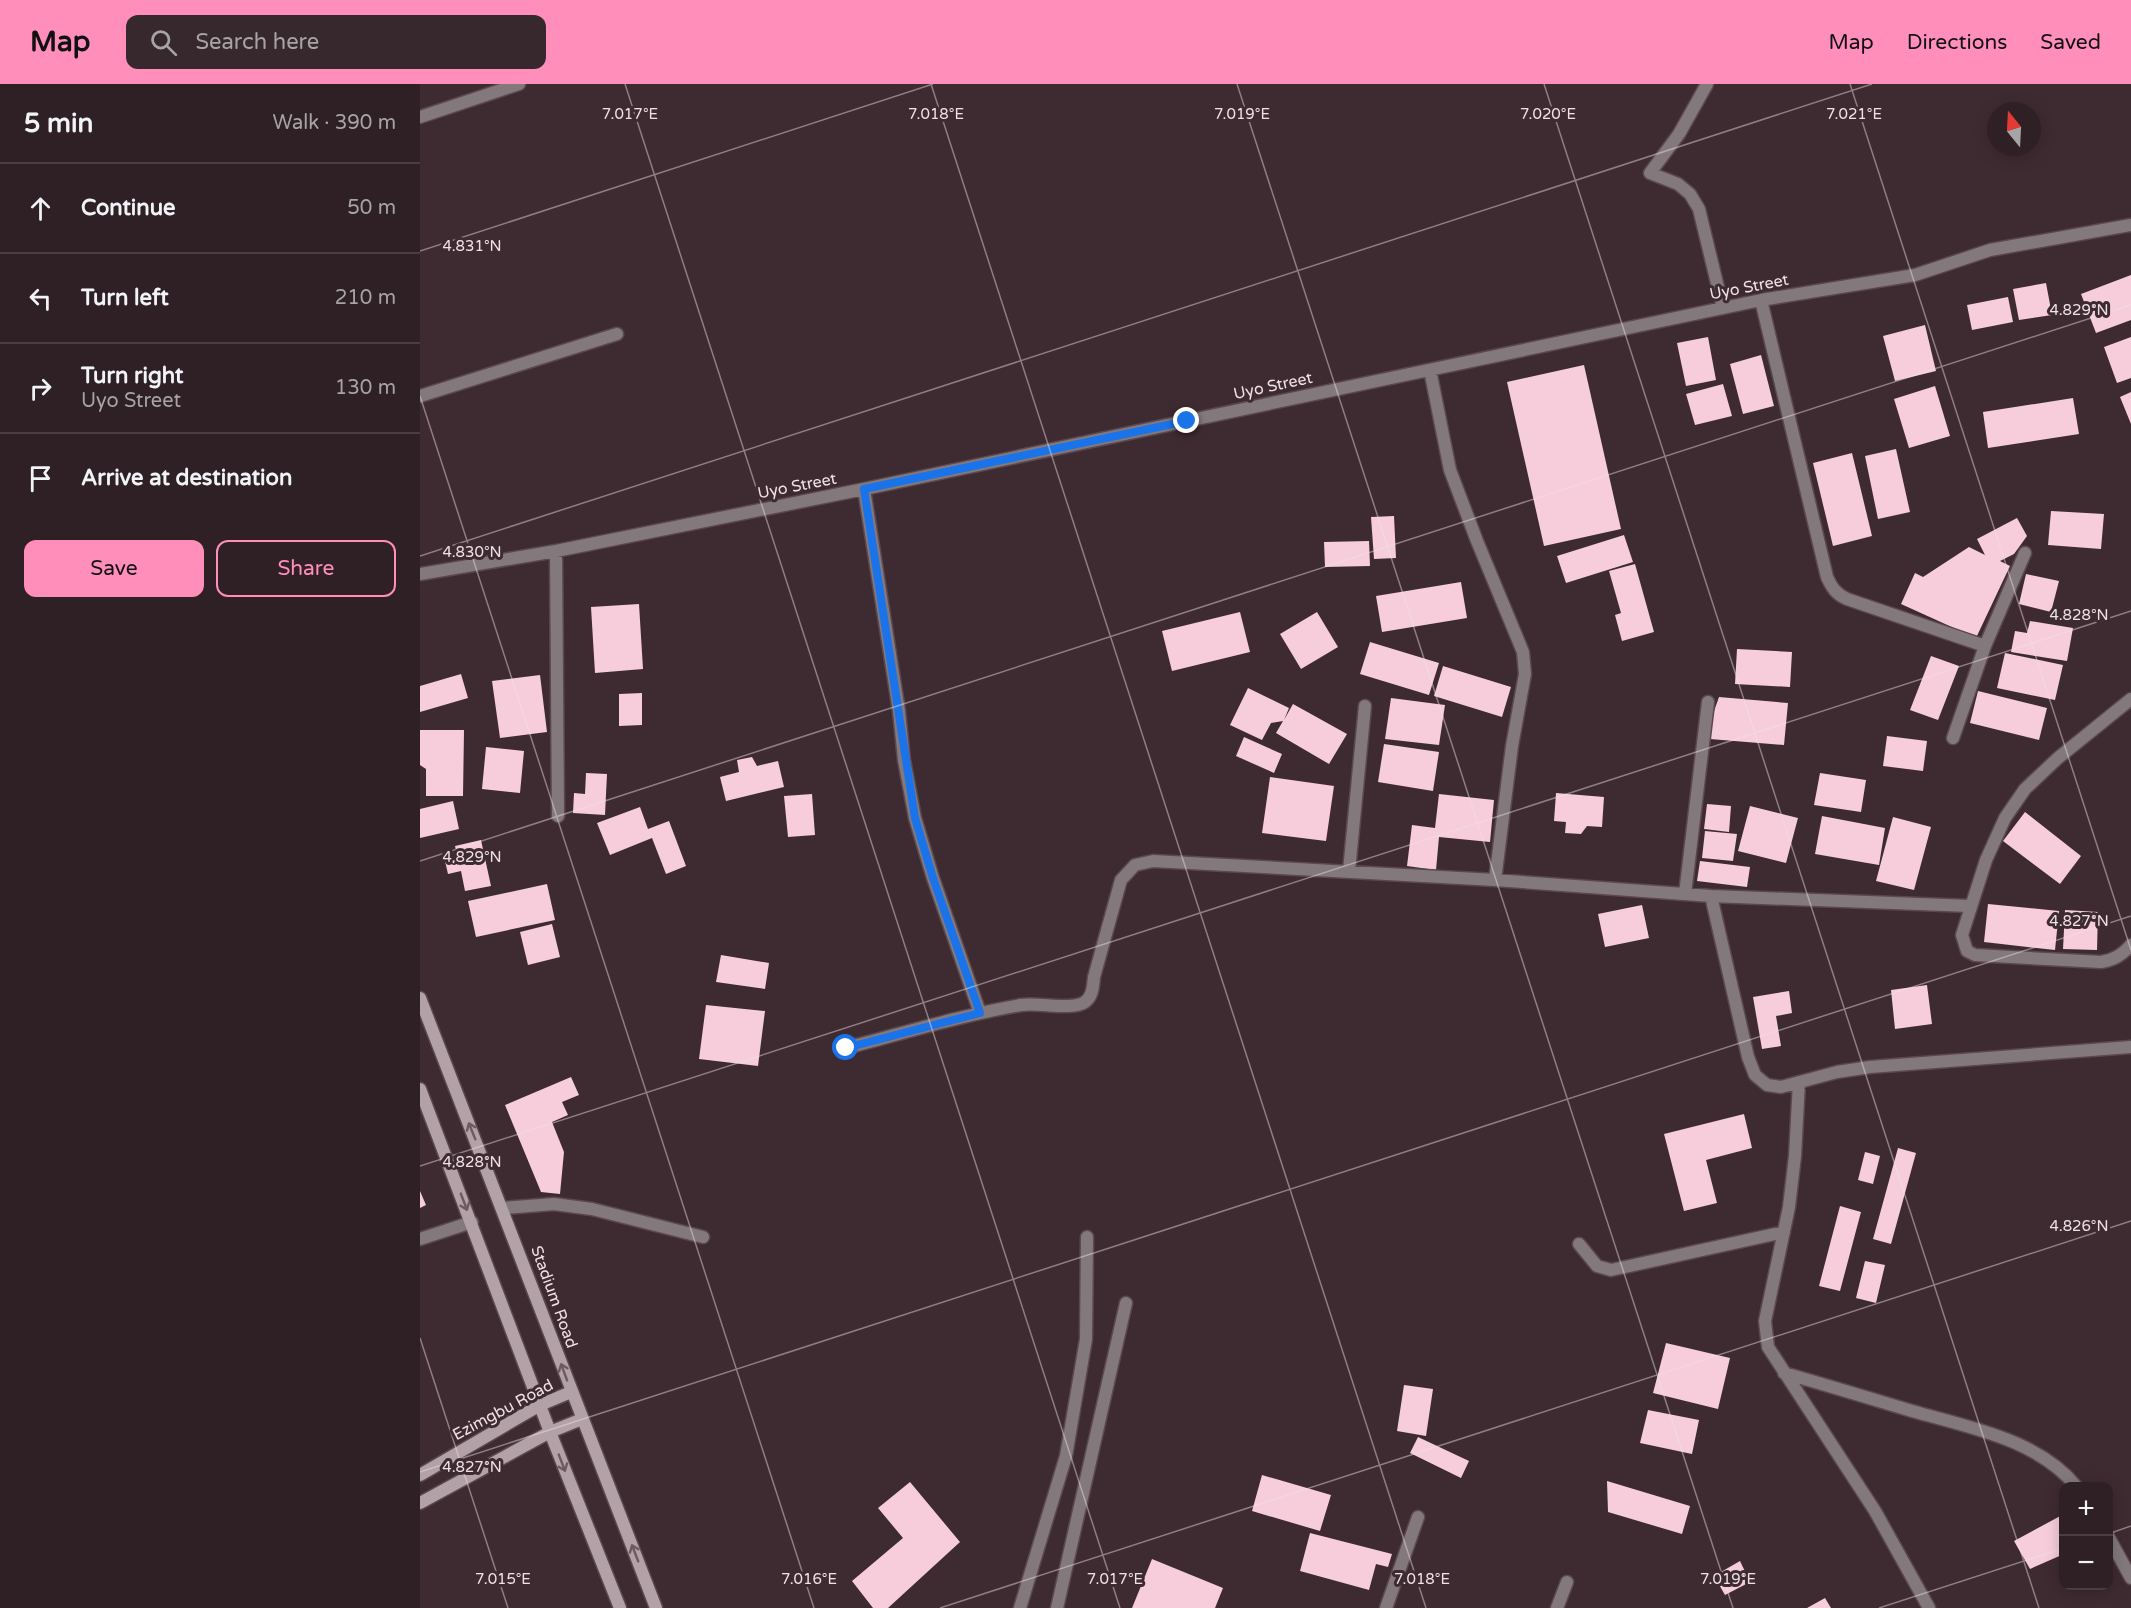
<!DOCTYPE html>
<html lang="en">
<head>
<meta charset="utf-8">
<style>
	body { margin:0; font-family:"Varela Round",sans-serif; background:#36282d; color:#f1f3f6 }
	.controls { position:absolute; right:18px; bottom:18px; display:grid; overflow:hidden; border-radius:12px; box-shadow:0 3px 15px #0003 }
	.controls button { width:54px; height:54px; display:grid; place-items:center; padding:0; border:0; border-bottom:2px solid #493e42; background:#2e2025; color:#f1f3f6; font:30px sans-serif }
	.compass { position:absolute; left:1567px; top:18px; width:54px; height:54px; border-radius:50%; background:#2e2025; box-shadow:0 3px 15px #0003; rotate:342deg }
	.stop { position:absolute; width:18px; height:18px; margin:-14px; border:4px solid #1a73e8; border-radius:50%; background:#fff }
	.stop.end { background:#1a73e8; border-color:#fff; box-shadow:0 2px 6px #0008 }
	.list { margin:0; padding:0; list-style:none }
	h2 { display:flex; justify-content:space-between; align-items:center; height:78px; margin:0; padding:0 24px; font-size:26px }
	h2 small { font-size:20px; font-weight:400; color:#a7a3a7 }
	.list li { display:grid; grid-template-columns:39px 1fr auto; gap:18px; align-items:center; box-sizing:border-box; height:90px; padding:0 24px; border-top:2px solid #493e42 }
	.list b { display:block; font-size:22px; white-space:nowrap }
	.list p { margin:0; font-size:20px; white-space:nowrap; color:#a7a3a7 }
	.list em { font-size:20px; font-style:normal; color:#a7a3a7 }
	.actions { display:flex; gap:12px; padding:18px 24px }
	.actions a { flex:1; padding:14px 0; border:2px solid #ff8eba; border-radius:12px; text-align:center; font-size:21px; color:#ff8eba }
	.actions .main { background:#ff8eba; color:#111 }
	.icon { flex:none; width:33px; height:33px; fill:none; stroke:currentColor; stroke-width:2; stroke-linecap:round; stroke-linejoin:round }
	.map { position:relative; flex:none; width:1711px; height:1524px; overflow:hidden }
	header { display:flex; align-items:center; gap:36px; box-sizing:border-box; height:84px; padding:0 30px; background:#ff8eba; color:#111 }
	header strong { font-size:28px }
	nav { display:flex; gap:33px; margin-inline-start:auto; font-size:21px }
	.search { width:420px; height:54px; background:#36282d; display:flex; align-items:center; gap:15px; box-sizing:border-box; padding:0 21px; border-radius:12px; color:#a7a3a7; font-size:22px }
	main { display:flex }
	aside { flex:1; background:#2e2025 }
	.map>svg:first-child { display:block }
</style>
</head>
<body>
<header>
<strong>Map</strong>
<div class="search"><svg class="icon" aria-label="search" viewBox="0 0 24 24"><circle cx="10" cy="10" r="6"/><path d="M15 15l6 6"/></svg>Search here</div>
<nav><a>Map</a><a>Directions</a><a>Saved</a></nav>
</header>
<main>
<aside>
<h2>5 min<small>Walk · 390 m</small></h2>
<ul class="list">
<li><svg class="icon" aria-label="ahead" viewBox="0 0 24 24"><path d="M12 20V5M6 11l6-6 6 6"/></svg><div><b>Continue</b></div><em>50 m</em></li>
<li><svg class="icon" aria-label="left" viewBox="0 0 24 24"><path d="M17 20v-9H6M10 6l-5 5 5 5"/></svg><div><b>Turn left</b></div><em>210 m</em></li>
<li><svg class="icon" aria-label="right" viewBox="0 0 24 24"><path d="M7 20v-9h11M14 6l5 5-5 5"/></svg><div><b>Turn right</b><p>Uyo Street</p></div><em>130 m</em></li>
<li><svg class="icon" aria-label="arrive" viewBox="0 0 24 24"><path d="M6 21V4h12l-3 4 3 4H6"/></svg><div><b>Arrive at destination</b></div></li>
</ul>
<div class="actions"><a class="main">Save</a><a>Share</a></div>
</aside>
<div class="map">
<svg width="1711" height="1524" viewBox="0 0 1711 1524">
	<rect width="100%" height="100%" fill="#3e2b31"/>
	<path fill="#f7cddb" d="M 1711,191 L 1711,236 L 1676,249 L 1661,210 Z
		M 1626,199 L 1632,231 L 1599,236 L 1593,205 Z
		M 1588,213 L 1593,238 L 1552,246 L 1547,221 Z
		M 1505,241 L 1516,287 L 1475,297 L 1463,252 Z
		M 1288,253 L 1296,296 L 1266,302 L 1257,259 Z
		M 1711,253 L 1711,294 L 1697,299 L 1684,263 Z
		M 1341,271 L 1354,322 L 1323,330 L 1310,280 Z
		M 1164,281 L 1201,445 L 1124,462 L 1087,298 Z
		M 1303,300 L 1312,332 L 1275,341 L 1266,310 Z
		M 1515,302 L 1530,352 L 1489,364 L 1474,315 Z
		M 1711,308 L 1711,340 L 1700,313 Z
		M 1653,314 L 1659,350 L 1568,364 L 1563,328 Z
		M 1476,365 L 1490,428 L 1458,435 L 1445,372 Z
		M 1432,369 L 1452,452 L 1413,462 L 1393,379 Z
		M 1631,427 L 1684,430 L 1681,465 L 1628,461 Z
		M 974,432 L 976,474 L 954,475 L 951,433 Z
		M 1597,434 L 1607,452 L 1594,470 L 1580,477 L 1590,482 L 1556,554 L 1481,520 L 1495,489 L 1503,493 L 1549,463 L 1565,471 L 1557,455 Z
		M 1204,451 L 1213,478 L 1146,499 L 1137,472 Z
		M 949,457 L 950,482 L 905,483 L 904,458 Z
		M 1215,480 L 1234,548 L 1202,557 L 1195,531 L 1201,529 L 1189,487 Z
		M 1606,490 L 1639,497 L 1631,528 L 1599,520 Z
		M 1041,498 L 1047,534 L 962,548 L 956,512 Z
		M 219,520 L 223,585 L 175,589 L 171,523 Z
		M 820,528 L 830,568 L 752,587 L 742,547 Z
		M 897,528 L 918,563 L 881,585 L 860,550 Z
		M 1610,537 L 1653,544 L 1647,577 L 1591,568 L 1595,547 L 1607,549 Z
		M 950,558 L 1019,579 L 1009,611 L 940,590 Z
		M 1317,565 L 1372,568 L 1370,603 L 1315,600 Z
		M 1585,569 L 1643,581 L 1635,616 L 1577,604 Z
		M 1511,572 L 1539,582 L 1518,636 L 1490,626 Z
		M 1023,582 L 1091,603 L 1082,633 L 1014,612 Z
		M 41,590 L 48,614 L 0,628 L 0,602 Z
		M 120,591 L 127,648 L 80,654 L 72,597 Z
		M 828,604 L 869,624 L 864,636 L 873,620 L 927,650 L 909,680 L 856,649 L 863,637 L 851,639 L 842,656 L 810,641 Z
		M 1558,607 L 1627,624 L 1619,656 L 1550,639 Z
		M 222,609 L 222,641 L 199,642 L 199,610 Z
		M 1299,613 L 1368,619 L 1364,661 L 1290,655 L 1293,630 Z
		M 971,614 L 1025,621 L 1019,661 L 965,655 Z
		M 0,646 L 44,646 L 43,712 L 6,712 L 6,685 L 0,681 Z
		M 1467,652 L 1507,657 L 1503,687 L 1463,682 Z
		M 824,653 L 862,670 L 854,689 L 816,672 Z
		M 964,660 L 1019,668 L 1013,707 L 958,698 Z
		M 66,663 L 104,667 L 100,709 L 62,705 Z
		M 332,673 L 337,682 L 358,677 L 364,703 L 306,717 L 300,693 L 319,688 L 317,676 Z
		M 166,689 L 187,690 L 185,731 L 153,729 L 154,709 L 165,710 Z
		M 1400,689 L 1446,696 L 1441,728 L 1394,721 Z
		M 850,693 L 914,702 L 906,757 L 842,749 Z
		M 1136,709 L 1184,713 L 1182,743 L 1167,742 L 1161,750 L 1145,749 L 1146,738 L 1134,737 Z
		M 392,710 L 395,751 L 368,753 L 364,712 Z
		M 1019,710 L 1074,716 L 1070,758 L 1019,753 L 1016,786 L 987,782 L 992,741 L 1015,744 Z
		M 33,717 L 39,745 L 0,754 L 0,725 Z
		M 1287,720 L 1311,722 L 1309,748 L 1284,745 Z
		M 1330,722 L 1378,734 L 1366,779 L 1318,767 Z
		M 220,723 L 228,745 L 249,737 L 266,782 L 246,790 L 232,754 L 190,771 L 177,739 Z
		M 1605,728 L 1661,772 L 1640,800 L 1583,757 Z
		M 1402,732 L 1465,744 L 1459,781 L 1395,770 Z
		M 1473,733 L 1511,743 L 1494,806 L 1456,797 Z
		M 1285,747 L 1317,750 L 1313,777 L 1282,774 Z
		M 61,756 L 71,802 L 45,807 L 41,787 L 28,790 L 25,777 L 38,775 L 35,762 Z
		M 1280,777 L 1330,783 L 1327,803 L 1277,797 Z
		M 127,800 L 135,836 L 56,853 L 48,817 Z
		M 1568,820 L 1639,827 L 1635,866 L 1564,858 Z
		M 1222,821 L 1229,854 L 1185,863 L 1178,830 Z
		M 1645,826 L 1678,828 L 1677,866 L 1643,865 Z
		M 132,840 L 140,873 L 108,881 L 100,848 Z
		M 301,871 L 349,879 L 345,905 L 296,898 Z
		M 1507,901 L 1512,940 L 1475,945 L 1471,906 Z
		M 1369,907 L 1372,929 L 1356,932 L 1361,962 L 1342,965 L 1333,913 Z
		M 286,921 L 345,927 L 338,982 L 279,975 Z
		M 151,993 L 159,1011 L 142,1018 L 148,1031 L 132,1038 L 144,1068 L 140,1110 L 121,1108 L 85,1021 Z
		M 1324,1030 L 1332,1064 L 1286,1076 L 1297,1119 L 1264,1127 L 1244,1050 Z
		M 1478,1064 L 1496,1069 L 1471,1160 L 1453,1155 Z
		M 1445,1068 L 1460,1072 L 1453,1100 L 1438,1096 Z
		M 0,1107 L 6,1121 L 0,1124 Z
		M 1420,1122 L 1441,1128 L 1420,1207 L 1399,1202 Z
		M 1445,1177 L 1465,1181 L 1456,1219 L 1436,1214 Z
		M 1246,1259 L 1310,1274 L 1298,1325 L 1233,1309 Z
		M 984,1301 L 1013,1305 L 1006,1352 L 977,1347 Z
		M 1228,1326 L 1279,1336 L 1272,1370 L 1220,1359 Z
		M 998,1353 L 1049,1377 L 1041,1394 L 990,1369 Z
		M 842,1391 L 911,1411 L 900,1447 L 832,1427 Z
		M 1187,1397 L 1270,1422 L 1262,1450 L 1188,1428 Z
		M 490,1398 L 540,1458 L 468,1524 L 453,1524 L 432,1497 L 483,1454 L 458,1424 Z
		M 1644,1430 L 1644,1470 L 1610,1485 L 1594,1457 Z
		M 890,1449 L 972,1470 L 968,1483 L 956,1480 L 949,1506 L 880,1487 Z
		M 732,1475 L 803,1504 L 795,1524 L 712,1524 Z
		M 1320,1477 L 1330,1498 L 1305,1511 L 1294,1492 Z
		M 1405,1514 L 1411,1524 L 1387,1524 Z"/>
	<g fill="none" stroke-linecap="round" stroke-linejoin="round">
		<g stroke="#5a484e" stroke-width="15">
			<path id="street" d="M 1287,0 L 1259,50 L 1230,89 L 1258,100 L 1270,110 L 1279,125 L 1303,224
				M 0,33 L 99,0
				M 1341,216 L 1407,493 C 1412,504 1416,510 1427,515 L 1565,562
				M 1010,286 L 1030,386 L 1057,457 L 1103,568 L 1105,590 L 1092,662 L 1075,796
				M 0,312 L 197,250
				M 444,405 L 479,627 L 484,676 L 495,734 L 513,794 L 560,929
				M 136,467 L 138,732
				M 0,490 L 136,467 L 444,405 L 1341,216 L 1495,191 L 1570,166 L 1711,141
				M 1711,615 L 1638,674 L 1605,705 L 1585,734 L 1566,776 L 1542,851 L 1547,867 L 1555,871 L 1681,878 C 1694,876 1702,871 1711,861
				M 1533,654 L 1565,562 L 1605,469
				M 929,787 L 945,622
				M 1265,810 L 1288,618
				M 1291,812 L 1328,973 L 1335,991 L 1347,1001 L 1361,1003 L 1417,988 L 1450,983 L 1711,963
				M 426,964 C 484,949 542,931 601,921 C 618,918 652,927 665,918 C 673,912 673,902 674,893 L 701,796 L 715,781 L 733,777 L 1075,796 L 1291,812 L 1550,822
				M 1379,998 L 1375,1072 L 1369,1123 L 1345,1237 L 1348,1263 L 1455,1427 L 1509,1524
				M 83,1124 L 134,1120 L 172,1125 L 283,1153
				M 0,1155 L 52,1138
				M 1159,1160 L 1177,1182 L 1191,1186 L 1364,1148
				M 1364,1289 C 1406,1301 1449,1314 1492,1327 C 1548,1343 1617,1355 1656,1402
				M 1688,1452 L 1711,1494
				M 600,1524 L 646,1372 L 666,1255 L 667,1153
				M 637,1524 L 706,1219
				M 966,1524 L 998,1433
				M 1137,1524 L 1147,1498"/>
		</g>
		<g stroke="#5a484e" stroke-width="15">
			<path id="secondary" d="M 0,914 L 236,1524
				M 0,1005 L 130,1348 L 200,1524
				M 0,1391 L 120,1321 L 151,1308
				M 0,1419 L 130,1348 L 162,1335"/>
		</g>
		<use href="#street" stroke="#83797c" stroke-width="12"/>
		<use href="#secondary" stroke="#b2a1a7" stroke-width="12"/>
	</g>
	<defs><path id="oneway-shaft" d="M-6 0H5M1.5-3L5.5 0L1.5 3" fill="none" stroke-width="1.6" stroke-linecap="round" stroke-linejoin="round" transform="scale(1.5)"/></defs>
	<g stroke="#6c5a60">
		<use href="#oneway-shaft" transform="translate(52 1047) rotate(-112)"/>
		<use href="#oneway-shaft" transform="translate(44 1118) rotate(69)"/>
		<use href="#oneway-shaft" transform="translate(144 1288) rotate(-110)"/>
		<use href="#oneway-shaft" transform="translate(142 1379) rotate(69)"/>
		<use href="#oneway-shaft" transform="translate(215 1469) rotate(-111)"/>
	</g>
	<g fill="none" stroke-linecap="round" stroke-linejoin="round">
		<path stroke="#1a73e8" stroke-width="8" d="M 426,964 L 560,929 L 513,794 L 495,734 L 444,405 L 767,337"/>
	</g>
	<path fill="none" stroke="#efe2e6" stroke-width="1.5" stroke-opacity="0.45" d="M 205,0 L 700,1524M 511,0 L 1006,1524M 817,0 L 1313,1524M 1124,0 L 1619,1524M 1430,0 L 1711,866M 0,167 L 513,0M 0,312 L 394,1524M 0,472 L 1452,0M 0,777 L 1711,221M 0,1082 L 1711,527M 0,1254 L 88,1524M 0,1388 L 1711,832M 1688,1450 L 1711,1442M 520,1524 L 1711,1137M 1459,1524 L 1644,1464"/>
	<g text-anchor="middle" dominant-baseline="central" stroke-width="6" stroke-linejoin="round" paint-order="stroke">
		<g font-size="16" fill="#efe2e6" stroke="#3e2b31">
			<text transform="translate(1329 203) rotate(-11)">Uyo Street</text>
			<text transform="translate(853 302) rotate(-12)">Uyo Street</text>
			<text transform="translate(377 402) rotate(-11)">Uyo Street</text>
			<text transform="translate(134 1213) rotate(70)">Stadium Road</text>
			<text transform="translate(83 1326) rotate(-28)">Ezimgbu Road</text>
		</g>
	</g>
	<g font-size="15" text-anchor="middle" fill="#efe2e6" stroke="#3e2b31" stroke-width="6" stroke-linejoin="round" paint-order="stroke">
		<text x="210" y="35">7.017°E</text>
		<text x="516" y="35">7.018°E</text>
		<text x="822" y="35">7.019°E</text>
		<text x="1128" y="35">7.020°E</text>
		<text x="1434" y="35">7.021°E</text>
		<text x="52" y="167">4.831°N</text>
		<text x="1659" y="231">4.829°N</text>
		<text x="52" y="473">4.830°N</text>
		<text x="1659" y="536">4.828°N</text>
		<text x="52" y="778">4.829°N</text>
		<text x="1659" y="842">4.827°N</text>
		<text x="52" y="1083">4.828°N</text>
		<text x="1659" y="1147">4.826°N</text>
		<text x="52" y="1388">4.827°N</text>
		<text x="83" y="1500">7.015°E</text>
		<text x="389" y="1500">7.016°E</text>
		<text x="695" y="1500">7.017°E</text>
		<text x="1002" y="1500">7.018°E</text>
		<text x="1308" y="1500">7.019°E</text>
	</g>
</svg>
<div class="controls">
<button>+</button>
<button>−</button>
</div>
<svg class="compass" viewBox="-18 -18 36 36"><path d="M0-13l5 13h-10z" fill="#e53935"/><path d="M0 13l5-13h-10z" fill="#a7a3a7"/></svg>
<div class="stop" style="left:426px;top:964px"></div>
<div class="stop end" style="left:767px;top:337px"></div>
</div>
</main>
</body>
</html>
